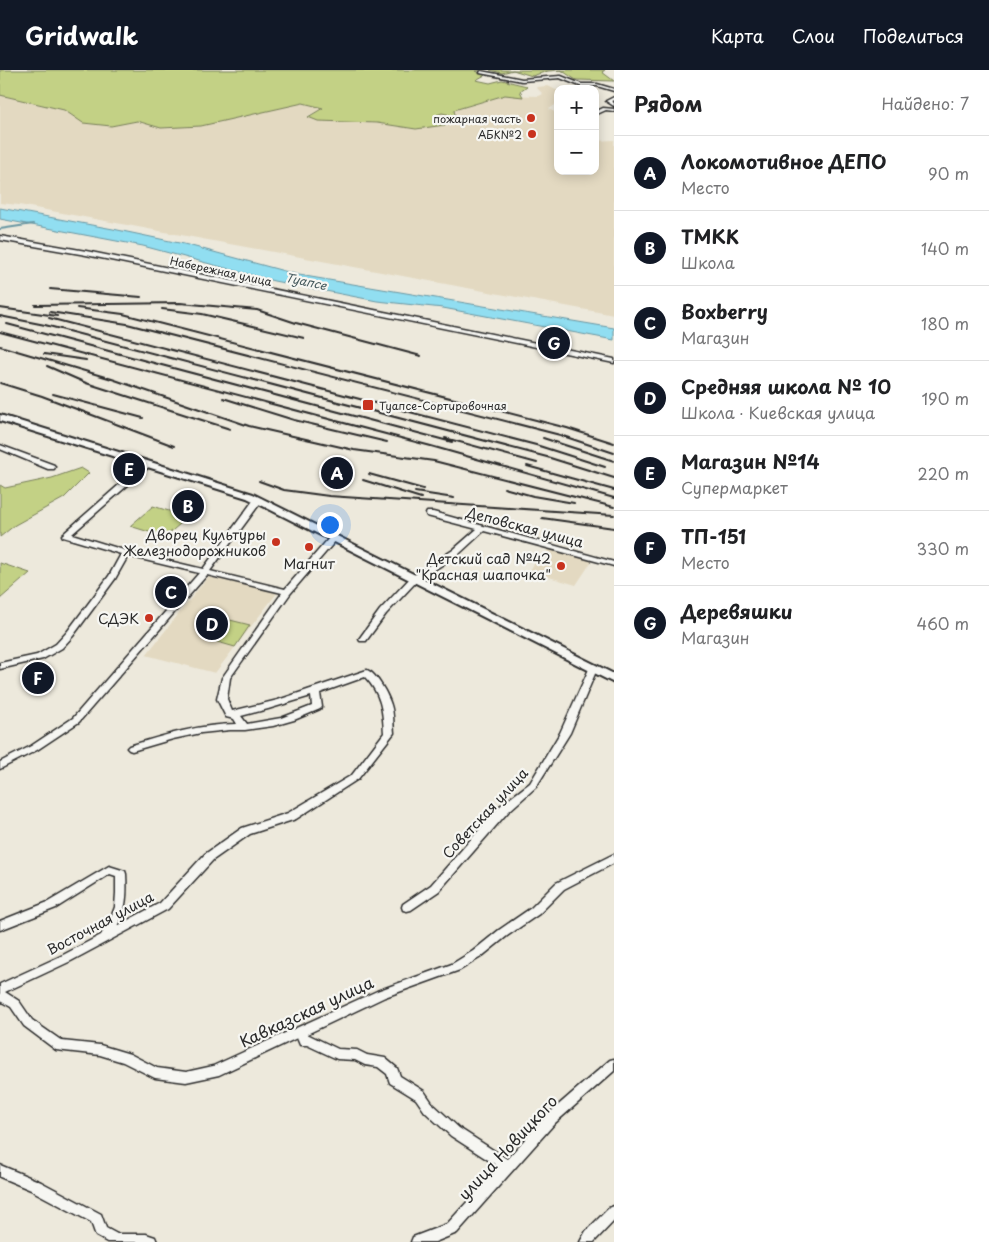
<!DOCTYPE html>
<html lang="ru">
<head>
<meta charset="utf-8">
<style>
	body { margin:0; font-family:"Playpen Sans",sans-serif; background:#f2f2f2; color:#202124 }
	.controls { position:absolute; right:15px; top:15px; display:grid; overflow:hidden; border-radius:10px; box-shadow:0 2px 12px #0003 }
	.controls button { width:45px; height:45px; display:grid; place-items:center; padding:0; border:0; border-bottom:1px solid #e0e0e0; background:#fff; color:#202124; font:25px sans-serif }
	.you { position:absolute; left:329px; top:454px; width:18px; height:18px; margin:-12px; border:4px solid #fff; border-radius:50%; background:#1a73e8; box-shadow:0 0 0 8px #1a73e833 }
	.badge { display:grid; place-items:center; width:32px; height:32px; border-radius:50%; background:#111827; color:#fff; font-size:16px; font-weight:700 }
	.pin { position:absolute; translate:-50% -50%; border:2px solid #fff; box-shadow:0 1px 5px #0006 }
	.list { margin:0; padding:0; list-style:none }
	h2 { display:flex; justify-content:space-between; align-items:center; height:65px; margin:0; padding:0 20px; font-size:21px }
	h2 small { font-size:16px; font-weight:400; color:#757577 }
	.list li { display:grid; grid-template-columns:32px 1fr auto; gap:15px; align-items:center; box-sizing:border-box; height:75px; padding:0 20px; border-top:1px solid #e0e0e0 }
	.list b { display:block; font-size:19px; white-space:nowrap }
	.list p { margin:0; font-size:16px; white-space:nowrap; color:#757577 }
	.list em { font-size:16px; font-style:normal; color:#757577 }
	.map { position:relative; flex:none; width:614px; height:1172px; overflow:hidden }
	header { display:flex; align-items:center; gap:30px; box-sizing:border-box; height:70px; padding:0 25px; background:#111827; color:#fff }
	header strong { font-size:24px }
	nav { display:flex; gap:28px; margin-inline-start:auto; font-size:18px }
	main { display:flex }
	aside { flex:1; background:#fff }
	.map>svg:first-child { display:block }
</style>
</head>
<body>
<header>
<strong>Gridwalk</strong>
<nav><a>Карта</a><a>Слои</a><a>Поделиться</a></nav>
</header>
<main>
<div class="map">
<svg width="614" height="1172" viewBox="0 0 614 1172">
	<rect width="100%" height="100%" fill="#ede9dc"/>
	<filter id="ink" filterUnits="userSpaceOnUse"><feTurbulence type="fractalNoise" baseFrequency=".02" numOctaves="2"/><feDisplacementMap in="SourceGraphic" scale="10" xChannelSelector="R" yChannelSelector="G"/><feConvolveMatrix kernelMatrix="1 2 1 2 8 2 1 2 1" color-interpolation-filters="sRGB"/></filter>
	<g filter="url(#ink)">
		<path fill="#e3d9c1" d="M 548,16 L 558,21 L 558,33 L 549,39 L 558,44 L 558,101 L 595,101 L 595,71 L 614,70 L 614,245 L 19,135 L 0,133 L 0,25 L 64,40 L 84,53 L 111,56 L 137,51 L 161,58 L 201,56 L 303,33 L 324,38 L 308,46 L 318,51 L 377,53 L 416,59 L 450,51 L 433,46 L 442,43 L 454,46 L 454,40 L 505,25 L 539,26 L 543,24 L 536,17 Z
			M 548,479 L 592,491 L 576,515 L 529,501 L 539,486 L 543,487 Z
			M 208,507 L 277,523 L 215,603 L 146,585 Z"/>
		<path fill="#c3d185" stroke="#777e58" d="M 0,0 L 480,0 L 476,1 L 485,5 L 476,10 L 490,13 L 502,10 L 527,16 L 520,21 L 523,27 L 505,25 L 454,40 L 455,46 L 442,43 L 434,46 L 450,52 L 445,55 L 416,59 L 377,53 L 318,51 L 308,47 L 323,38 L 303,33 L 201,56 L 161,58 L 137,51 L 111,56 L 83,53 L 64,40 L 0,25 Z
			M 490,0 L 605,0 L 602,2 L 614,11 L 576,10 L 561,0 L 548,1 L 532,6 L 513,0 L 502,3 Z
			M 81,398 L 89,403 L 64,428 L 15,455 L 0,467 L 0,415 L 5,418 L 52,408 Z
			M 153,436 L 188,447 L 165,467 L 130,456 Z
			M 0,493 L 30,503 L 0,529 Z
			M 230,550 L 250,555 L 235,577 L 214,571 Z"/>
		<path fill="#91def1" stroke="#6896a2" d="M 0,138 L 113,159 L 184,174 L 299,205 L 614,258 L 614,270 L 443,238 L 377,231 L 274,211 L 143,176 L 0,149 Z"/>
		<g fill="none" stroke-linecap="round" stroke-linejoin="round">
			<path stroke="#6896a2" stroke-width="2" d="M 0,159 L 33,154"/>
			<g stroke="#2b2b2b" stroke-width="3">
				<path id="minor" d="M 481,1 L 522,9 L 561,6 L 581,14 L 597,14 L 614,19 L 614,21 L 597,16 L 580,16 L 560,8 L 522,11 L 480,3 Z
					M 614,27 L 614,30 L 611,31 L 614,33 L 614,36 L 606,31 Z
					M 603,38 L 614,39 L 614,41 L 606,40 L 595,45 L 595,42 Z
					M 0,166 L 86,181 L 614,289 L 614,293 L 86,185 L 0,170 Z
					M 0,375 L 54,395 L 55,397 L 54,399 L 48,399 L 0,379 Z
					M 145,392 L 148,392 L 152,394 L 72,464 L 127,481 L 203,499 L 255,428 L 261,428 L 262,430 L 261,432 L 210,501 L 285,519 L 330,467 L 336,467 L 337,469 L 290,524 L 230,608 L 227,629 L 232,641 L 278,630 L 367,600 C 377,604 388,625 391,635 C 394,644 393,654 394,663 L 358,709 L 296,749 L 250,764 L 213,790 L 168,839 L 71,891 L 5,922 L 19,931 L 32,950 L 62,971 L 100,975 L 130,984 L 157,998 L 186,1002 L 213,996 L 377,921 L 452,894 L 473,881 L 499,860 L 531,838 L 556,813 L 614,784 L 614,793 L 564,819 L 539,844 L 507,866 L 481,887 L 460,900 L 385,927 L 307,964 L 338,979 L 357,980 L 367,985 L 385,988 L 397,998 L 400,1006 L 424,1021 L 433,1034 L 459,1058 L 507,1089 L 547,1045 L 610,990 L 614,989 L 614,1001 L 555,1053 L 457,1163 L 435,1172 L 411,1172 L 413,1167 L 447,1154 L 499,1097 L 451,1066 L 425,1042 L 416,1029 L 390,1013 L 387,1004 L 378,997 L 365,995 L 355,990 L 337,989 L 307,975 L 300,975 L 297,968 L 219,1005 L 186,1012 L 155,1008 L 123,992 L 100,985 L 56,980 L 24,956 L 11,937 L 0,931 L 0,914 L 63,885 L 101,865 L 110,850 L 115,837 L 116,823 L 116,806 L 110,804 L 56,838 L 0,860 L 0,851 L 48,832 L 109,796 L 125,801 L 126,804 C 127,823 127,839 117,856 L 160,833 L 205,784 L 242,758 L 288,743 L 352,705 L 384,663 C 383,640 381,624 365,607 L 320,623 L 322,637 L 320,639 L 294,650 L 273,656 L 245,660 L 230,660 L 201,663 L 173,669 L 132,681 L 129,680 L 127,678 L 129,676 C 164,665 200,654 237,654 L 234,649 L 226,647 L 217,629 L 222,608 L 282,523 L 207,505 L 79,652 L 37,680 L 0,699 L 0,692 L 31,676 L 73,648 L 199,503 L 128,486 L 115,509 L 73,566 L 62,578 L 43,589 L 0,599 L 0,593 L 37,585 L 56,574 L 67,562 L 109,506 L 121,484 L 63,467 L 62,465 ZM 311,626 L 312,636 L 281,648 L 247,654 L 241,646 L 268,639 Z
					M 427,442 L 433,442 L 614,492 L 614,496 L 484,461 L 459,484 L 417,511 L 386,544 L 366,571 L 360,571 L 359,569 L 380,540 L 411,507 L 453,480 L 477,459 L 427,446 L 426,444 Z
					M 593,596 L 597,599 L 570,663 L 536,717 L 508,742 L 439,821 L 411,840 L 407,841 L 403,840 L 402,837 L 403,834 L 431,815 L 500,736 L 530,713 L 560,663 L 589,599 Z
					M 0,1095 L 41,1112 L 101,1144 L 106,1158 L 117,1164 L 146,1164 L 155,1167 L 157,1172 L 107,1172 L 96,1166 L 91,1152 L 31,1120 L 0,1107 Z
					M 614,1136 L 614,1151 L 594,1172 L 580,1172 L 586,1161 L 609,1138 Z"/>
			</g>
			<g stroke="#2b2b2b" stroke-width="4">
				<path id="major" d="M 0,345 L 253,424 L 614,604 L 614,613 L 247,428 L 0,351 Z"/>
			</g>
			<use href="#minor" fill="#f6f6f2" fill-rule="evenodd"/>
			<use href="#major" fill="#f6f6f2" fill-rule="evenodd"/>
			<path stroke="#2b2b2b" stroke-width="2" d="M 50,219 L 141,227
				M 35,235 L 180,233 L 257,240 L 296,253 L 421,286
				M 0,238 L 57,246
				M 77,238 L 123,244 L 567,358 L 614,373
				M 162,239 L 202,244 L 304,268
				M 50,242 L 127,254 L 560,365 L 614,383
				M 0,246 L 45,255 L 547,387 L 614,408
				M 49,248 L 536,375 L 605,397
				M 7,254 L 452,372
				M 0,262 L 431,376 L 614,428
				M 0,276 L 112,309 L 249,356 L 354,380 L 434,391 L 614,437
				M 44,284 L 86,290
				M 47,296 L 86,313 L 230,359
				M 0,313 L 42,326 L 174,376
				M 53,324 L 143,348
				M 223,328 L 294,350 L 387,372
				M 445,368 L 537,393
				M 543,368 L 614,391
				M 527,396 L 614,420
				M 369,404 L 423,419
				M 363,410 L 421,428
				M 259,411 L 284,420 L 329,426 L 614,445
				M 504,418 L 533,426 L 574,433
				M 415,422 L 454,428
				M 542,448 L 614,458"/>
		</g>
	</g>
	<g fill="#c8321e" stroke="#f6f6f2" stroke-width="2">
		<circle cx="531" cy="48" r="5"/>
		<circle cx="532" cy="64" r="5"/>
		<rect x="362" y="329" width="12" height="12" rx="2.5"/>
		<circle cx="276" cy="472" r="5"/>
		<circle cx="309" cy="477" r="5"/>
		<circle cx="561" cy="496" r="5"/>
		<circle cx="149" cy="548" r="5"/>
	</g>
	<g text-anchor="middle" dominant-baseline="central" stroke-width="4.5" stroke-linejoin="round" paint-order="stroke">
		<g font-size="11" fill="#2b2b2b" stroke="#f6f6f2" text-anchor="end">
			<text x="521" y="48">пожарная часть</text>
			<text x="522" y="64">АБК№2</text>
			<text x="379" y="335" text-anchor="start">Туапсе-Сортировочная</text>
		</g>
		<g font-size="11" fill="#2b2b2b" stroke="#f6f6f2">
			<text transform="translate(221 201) rotate(12)">Набережная улица</text>
		</g>
		<g font-size="12" font-style="italic" fill="#44585c" stroke="#f6f6f2">
			<text transform="translate(306 211) rotate(12)">Туапсе</text>
		</g>
		<g font-size="14" fill="#2b2b2b" stroke="#f6f6f2">
			<text transform="translate(525 457) rotate(15)">Деповская улица</text>
			<text transform="translate(485 743) rotate(-47)">Советская улица</text>
			<text transform="translate(100 853) rotate(-28)">Восточная улица</text>
		</g>
		<g font-size="14" fill="#2b2b2b" stroke="#f6f6f2" text-anchor="end">
			<text x="266" y="464">Дворец Культуры<tspan x="266" dy="16">Железнодорожников</tspan></text>
			<text x="551" y="488">Детский сад №42<tspan x="551" dy="16">"Красная шапочка"</tspan></text>
			<text x="309" y="493" text-anchor="middle">Магнит</text>
			<text x="139" y="548">СДЭК</text>
		</g>
		<g font-size="16" fill="#2b2b2b" stroke="#f6f6f2">
			<text transform="translate(306 941) rotate(-25)">Кавказская улица</text>
			<text transform="translate(507 1077) rotate(-47)">улица Новицкого</text>
		</g>
	</g>
</svg>
<div class="controls">
<button>+</button>
<button>−</button>
</div>
<div class="you"></div>
<div class="pin badge" style="left:337px;top:403px">A</div>
<div class="pin badge" style="left:188px;top:436px">B</div>
<div class="pin badge" style="left:171px;top:522px">C</div>
<div class="pin badge" style="left:212px;top:554px">D</div>
<div class="pin badge" style="left:129px;top:399px">E</div>
<div class="pin badge" style="left:38px;top:608px">F</div>
<div class="pin badge" style="left:554px;top:273px">G</div>
</div>
<aside>
<h2>Рядом<small>Найдено: 7</small></h2>
<ul class="list">
<li><span class="badge">A</span><div><b>Локомотивное ДЕПО</b><p>Место</p></div><em>90 m</em></li>
<li><span class="badge">B</span><div><b>ТМКК</b><p>Школа</p></div><em>140 m</em></li>
<li><span class="badge">C</span><div><b>Boxberry</b><p>Магазин</p></div><em>180 m</em></li>
<li><span class="badge">D</span><div><b>Средняя школа № 10</b><p>Школа · Киевская улица</p></div><em>190 m</em></li>
<li><span class="badge">E</span><div><b>Магазин №14</b><p>Супермаркет</p></div><em>220 m</em></li>
<li><span class="badge">F</span><div><b>ТП-151</b><p>Место</p></div><em>330 m</em></li>
<li><span class="badge">G</span><div><b>Деревяшки</b><p>Магазин</p></div><em>460 m</em></li>
</ul>
</aside>
</main>
</body>
</html>
